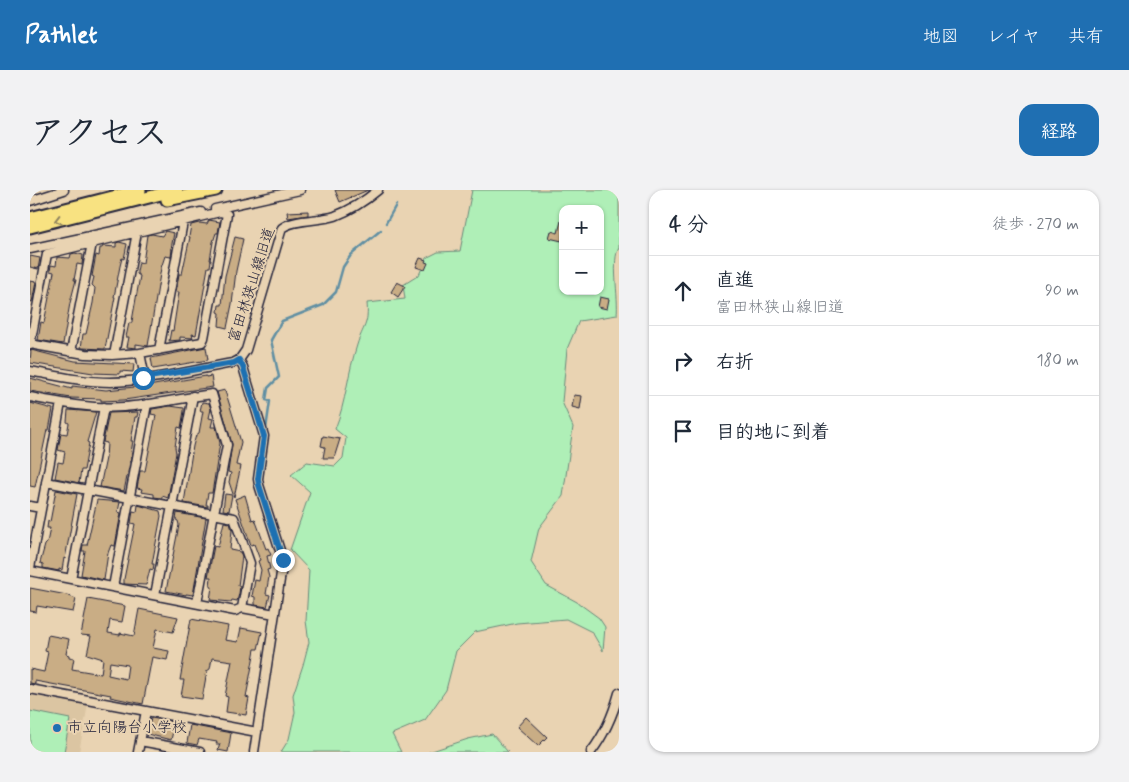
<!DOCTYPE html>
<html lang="ja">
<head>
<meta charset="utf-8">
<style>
	body { margin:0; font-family:Mynerve,"Klee One",sans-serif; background:#f2f2f3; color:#1f2937 }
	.controls { position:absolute; right:15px; top:15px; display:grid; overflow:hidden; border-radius:10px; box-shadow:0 1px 4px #0004 }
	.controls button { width:45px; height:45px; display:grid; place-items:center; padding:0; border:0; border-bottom:1px solid #e0e1e3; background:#fff; color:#1f2937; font:25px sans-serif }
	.stop { position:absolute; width:15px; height:15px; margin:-11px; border:4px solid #1f6fb2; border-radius:50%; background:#fff }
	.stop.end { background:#1f6fb2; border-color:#fff; box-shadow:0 1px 5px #0008 }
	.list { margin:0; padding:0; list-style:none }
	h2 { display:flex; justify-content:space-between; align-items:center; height:65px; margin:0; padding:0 20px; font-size:21px }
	h2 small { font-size:16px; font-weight:400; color:#747a83 }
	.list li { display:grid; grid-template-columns:32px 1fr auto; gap:15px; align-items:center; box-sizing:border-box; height:70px; padding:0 20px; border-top:1px solid #e0e1e3 }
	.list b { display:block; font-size:19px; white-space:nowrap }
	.list p { margin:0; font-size:16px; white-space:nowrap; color:#747a83 }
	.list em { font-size:16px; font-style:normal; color:#747a83 }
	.icon { flex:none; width:28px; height:28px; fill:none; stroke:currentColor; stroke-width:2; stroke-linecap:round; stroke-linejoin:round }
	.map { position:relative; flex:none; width:589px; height:562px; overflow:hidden; border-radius:15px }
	header { display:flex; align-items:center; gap:30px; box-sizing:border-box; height:70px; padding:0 25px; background:#1f6fb2; color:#fff }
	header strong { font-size:24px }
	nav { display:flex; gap:28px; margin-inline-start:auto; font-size:18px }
	.intro { display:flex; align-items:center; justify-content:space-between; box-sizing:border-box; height:120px; padding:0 30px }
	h1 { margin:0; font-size:35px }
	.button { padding:12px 22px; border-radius:15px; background:#1f6fb2; color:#fff; font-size:18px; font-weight:700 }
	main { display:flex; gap:30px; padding:0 30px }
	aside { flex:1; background:#fff; border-radius:15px; box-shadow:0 1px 4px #0004 }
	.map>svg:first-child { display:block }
</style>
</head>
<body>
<header>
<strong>Pathlet</strong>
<nav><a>地図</a><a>レイヤ</a><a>共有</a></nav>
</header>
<div class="intro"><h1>アクセス</h1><a class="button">経路</a></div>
<main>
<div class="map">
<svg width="589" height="562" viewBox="0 0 589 562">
	<rect width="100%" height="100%" fill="#e9d3b2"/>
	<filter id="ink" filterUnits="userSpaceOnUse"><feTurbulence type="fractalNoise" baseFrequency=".02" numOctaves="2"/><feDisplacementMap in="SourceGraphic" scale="10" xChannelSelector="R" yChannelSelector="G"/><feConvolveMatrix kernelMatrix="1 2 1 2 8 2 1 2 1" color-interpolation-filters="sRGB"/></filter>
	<g filter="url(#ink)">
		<path fill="#dbc5a2" d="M 0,504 L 58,514 L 49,562 L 0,562 Z"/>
		<path fill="#afefb7" stroke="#688879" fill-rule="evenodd" d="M 442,0 L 589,0 L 589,58 C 581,69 589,107 587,125 L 549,131 L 537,159 L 532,212 L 543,237 L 533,306 L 509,338 L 501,372 L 516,395 L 547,412 L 569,428 L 575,437 L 573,461 L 562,442 L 536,429 L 487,433 L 445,442 L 426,461 L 416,500 L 395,530 L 362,544 L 371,562 L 251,562 L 259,549 L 265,522 L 263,505 L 273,475 L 279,452 L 276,431 L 279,380 L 260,360 L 280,302 L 261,285 L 277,272 L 305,276 L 313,268 L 316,248 L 305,239 C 316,212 318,182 327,155 C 333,136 339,135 337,113 L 375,109 L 373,95 L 389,85 L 396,68 L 408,62 L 430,61 ZM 533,19 L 570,19 L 570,101 L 533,101 Z
			M 0,521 L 40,529 L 34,562 L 0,562 Z
			M 462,544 L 478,562 L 399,562 L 438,549 Z"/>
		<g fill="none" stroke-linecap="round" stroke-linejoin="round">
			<path stroke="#608fa3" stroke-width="2.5" d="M 356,33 L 366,15
				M 236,239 L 240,211 L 236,210 L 238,198 L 249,187 L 241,150 L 252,131 L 293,115 L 306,102 L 313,77 L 321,65 L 351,40"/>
		</g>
		<path fill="#c9ad85" stroke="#22223b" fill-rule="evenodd" d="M 305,0 L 338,0 L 310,12 Z
			M 278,21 L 278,25 L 258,28 L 257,22 Z
			M 179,30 L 190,32 L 188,43 L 186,43 L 183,52 L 180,70 L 181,70 L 180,77 L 178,77 L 166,145 L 162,144 L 163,148 L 150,147 L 150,150 L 139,151 L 141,140 L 143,141 L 149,102 L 146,102 L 149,84 L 152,84 L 160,47 L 159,47 L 161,35 L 169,33 L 177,34 Z
			M 531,31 L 533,31 L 532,51 L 519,48 L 521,41 L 528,43 Z
			M 135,41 L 144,43 L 141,59 L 142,59 L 141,67 L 135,66 L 131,78 L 118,156 L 106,154 L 106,158 L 97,157 L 99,147 L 96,147 L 99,133 L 102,133 L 102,131 L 110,86 L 107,84 L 107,81 L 109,72 L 113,73 L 117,45 L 122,44 L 132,46 Z
			M 205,47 L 213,49 L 206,81 L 202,114 L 197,138 L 189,136 L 190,123 L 188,122 L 189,115 L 192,115 L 195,86 Z
			M 89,52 L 97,54 L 94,69 L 92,68 L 90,76 L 84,107 L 85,107 L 75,159 L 51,158 L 53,144 L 56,144 L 63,113 L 65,98 L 62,95 L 64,87 L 62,86 L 66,65 L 69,66 L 70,58 L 72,58 L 73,56 L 86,57 L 86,53 Z
			M 45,63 L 53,65 L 52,75 L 47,74 L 44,90 L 46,90 L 40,113 L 33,154 L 8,150 L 11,132 L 14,133 L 24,82 L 20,81 L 21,75 L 26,76 L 27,67 L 40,68 L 41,64 Z
			M 0,66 L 10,68 L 8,79 L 0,77 Z
			M 390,68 L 396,70 L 395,72 L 398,73 L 395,80 L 386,77 Z
			M 0,91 L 6,92 L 2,112 L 0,111 Z
			M 367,92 L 375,96 L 368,107 L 361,102 Z
			M 570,107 L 579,109 L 577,119 L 568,117 Z
			M 176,157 L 178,170 L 123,179 L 121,168 Z
			M 1,160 L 45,171 L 104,174 L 103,182 L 90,181 L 90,184 L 63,183 L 0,173 Z
			M 176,186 L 176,187 L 181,186 L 183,197 L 94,210 L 71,211 L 71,209 L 41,208 L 0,201 L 0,188 L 42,199 L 42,196 L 76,200 L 124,195 Z
			M 195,200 L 211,252 L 206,275 L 211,276 L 204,307 L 199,292 L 201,283 L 198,282 L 202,254 L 187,202 Z
			M 544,205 L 552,206 L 550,219 L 542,217 Z
			M 172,212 L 179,213 L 181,219 L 179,228 L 183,229 L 181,237 L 186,237 L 190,253 L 182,303 L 178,303 L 176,315 L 178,315 L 178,317 L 154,313 L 163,256 L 166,245 L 169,243 L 173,221 L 170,221 Z
			M 0,213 L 23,219 L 19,240 L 17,240 L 5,297 L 0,296 Z
			M 140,216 L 154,218 L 154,221 L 151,238 L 148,237 L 145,257 L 146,263 L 138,308 L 132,306 L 132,308 L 124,307 L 124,304 L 111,302 L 112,299 L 107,298 L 110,281 L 115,281 L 116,276 L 126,225 L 121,224 L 122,219 Z
			M 38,220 L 66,222 L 57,252 L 59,253 L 54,280 L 51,280 L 49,293 L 25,288 L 28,272 L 33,273 L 35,262 L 28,260 L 31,243 L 37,244 L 39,233 L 37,232 Z
			M 108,222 L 107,227 L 105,227 L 101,251 L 103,251 L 101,262 L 102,263 L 94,301 L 70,297 L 76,268 L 77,253 L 73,252 L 79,223 Z
			M 293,246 L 310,249 L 304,268 L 293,268 L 295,257 L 291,256 Z
			M 26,300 L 47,304 L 35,369 L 34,368 L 32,380 L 29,379 L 29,381 L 13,378 L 13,374 L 10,373 L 15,355 L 17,353 L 20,338 L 17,338 L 18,331 L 20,332 Z
			M 195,304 L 202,305 L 199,321 L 193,320 Z
			M 215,305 L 222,330 L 225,329 L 236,359 L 238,358 L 241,365 L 237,366 L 240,379 L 237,380 L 239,387 L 236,404 L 240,405 L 237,417 L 225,415 L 225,407 L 222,406 L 225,390 L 229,391 L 231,380 L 228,371 L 230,370 L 224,354 L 221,355 L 205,309 Z
			M 67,310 L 90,312 L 88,322 L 91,323 L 85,356 L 81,355 L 78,363 L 74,390 L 51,385 L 55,361 L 52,361 L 53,355 L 57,355 Z
			M 108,315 L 130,321 L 131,326 L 122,374 L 124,374 L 123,380 L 120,379 L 116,395 L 94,394 L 94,389 L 105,334 L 101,333 L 103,321 L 107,322 Z
			M 147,323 L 176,328 L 163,405 L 156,404 L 156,405 L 136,401 L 149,335 L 148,331 L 146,330 Z
			M 194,332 L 200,333 L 202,340 L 200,360 L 210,362 L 212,366 L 208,396 L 210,396 L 209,404 L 207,411 L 202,410 L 201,412 L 180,410 L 182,397 L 180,396 L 181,387 L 178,387 L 184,356 L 188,357 Z
			M 0,398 L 37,405 L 46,409 L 43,422 L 7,416 L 6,422 L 0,421 Z
			M 58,409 L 95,416 L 92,432 L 80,430 L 78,443 L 90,445 L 90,443 L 104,446 L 109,419 L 148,427 L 143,442 L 127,439 L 123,458 L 139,461 L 137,470 L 122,467 L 113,514 L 80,507 L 81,505 L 5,491 L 5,494 L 0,493 L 0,479 L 14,482 L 18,462 L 15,461 L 18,445 L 39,449 L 36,464 L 39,465 L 39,467 L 44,468 L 42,479 L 71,484 L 73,469 L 57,464 L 61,446 L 51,445 ZM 80,472 L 98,475 L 96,489 L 78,485 Z
			M 161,429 L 198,436 L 195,450 L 208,452 L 211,438 L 232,442 L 228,459 L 225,459 L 221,481 L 216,507 L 219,508 L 216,525 L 196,522 L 198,507 L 195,506 L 202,471 L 182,468 L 180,479 L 177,481 L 172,509 L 151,506 L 154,490 L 150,490 Z
			M 496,527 L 517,547 L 508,556 L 487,537 Z
			M 121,528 L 145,532 L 141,550 L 117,544 Z
			M 160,535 L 201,543 L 198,562 L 188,560 L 190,554 L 186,554 L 187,552 L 169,549 L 167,555 L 157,553 Z"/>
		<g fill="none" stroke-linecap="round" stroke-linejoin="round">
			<g stroke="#22223b" stroke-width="11">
				<path id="minor" d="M 0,11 L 34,0
					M 185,19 L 270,0
					M 0,59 L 171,22
					M 0,155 L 17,64 L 190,22 L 195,23 L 197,24 L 174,148 L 172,152 L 110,163 L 82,165 L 55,164 L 5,155 L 1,153
					M 129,160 L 153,32
					M 41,162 L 62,53
					M 110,163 L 115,188
					M 84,165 L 107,42
					M 209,170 L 213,177 L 234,246 L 228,289 L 229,295 L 253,370 L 224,562
					M 0,181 C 27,186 53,192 81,192 C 121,191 163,180 203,173 L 209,170 L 216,160 L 252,38 C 263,29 290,31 305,26 C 321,20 335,11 348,0
					M 0,207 C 31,213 61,219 93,217 C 123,215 152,208 182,204 L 197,255 L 167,413
					M 16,292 L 204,328 L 220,373 L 212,418
					M 0,316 L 11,318
					M 0,378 L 31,213
					M 0,381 L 205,421 L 212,418 L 245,424
					M 41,389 L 74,217
					M 83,397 L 117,214
					M 125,405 L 163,206
					M 0,499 L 227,542
					M 110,551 L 170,562
					M 108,562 L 116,521
					M 561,562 C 575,544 583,525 589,503"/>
			</g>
			<g stroke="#22223b" stroke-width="15">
				<path id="highway" d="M 137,10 L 186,0
					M 0,28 L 110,0
					M 0,37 L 147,0"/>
			</g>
			<use href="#minor" stroke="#e9d3b2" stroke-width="8"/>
			<use href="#highway" stroke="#f8e281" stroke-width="11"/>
		</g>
		<defs><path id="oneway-chevron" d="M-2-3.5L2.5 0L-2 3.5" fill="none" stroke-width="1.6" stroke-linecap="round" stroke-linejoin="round" transform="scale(1.25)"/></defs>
		<use stroke="#8d825e" href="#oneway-chevron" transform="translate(28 30) rotate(166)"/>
	</g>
	<g fill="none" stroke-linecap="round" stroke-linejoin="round" filter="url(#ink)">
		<path stroke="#1f6fb2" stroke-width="6" d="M 113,188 L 204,173 L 209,170 L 213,177 L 234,246 L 228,289 L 229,295 L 253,370"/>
	</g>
	<circle fill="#1f6fb2" stroke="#e9d3b2" stroke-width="2" cx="27" cy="538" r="5"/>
	<g text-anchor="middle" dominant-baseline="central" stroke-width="4" stroke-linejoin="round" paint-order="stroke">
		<g font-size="15" fill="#22223b" stroke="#e9d3b2">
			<text transform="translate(222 95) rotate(-72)">富田林狭山線旧道</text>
		</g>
		<g font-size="15" fill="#22223b" stroke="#e9d3b2" text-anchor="start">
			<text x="37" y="538">市立向陽台小学校</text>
		</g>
	</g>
</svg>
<div class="controls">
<button>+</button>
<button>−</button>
</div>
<div class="stop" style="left:113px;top:188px"></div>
<div class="stop end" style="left:253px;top:370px"></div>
</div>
<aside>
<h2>4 分<small>徒歩 · 270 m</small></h2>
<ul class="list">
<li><svg class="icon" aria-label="ahead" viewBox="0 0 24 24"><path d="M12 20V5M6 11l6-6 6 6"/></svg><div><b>直進</b><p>富田林狭山線旧道</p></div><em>90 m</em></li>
<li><svg class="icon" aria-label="right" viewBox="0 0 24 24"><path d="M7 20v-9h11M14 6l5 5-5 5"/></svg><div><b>右折</b></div><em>180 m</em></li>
<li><svg class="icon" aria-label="arrive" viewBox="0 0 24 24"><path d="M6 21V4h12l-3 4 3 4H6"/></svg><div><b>目的地に到着</b></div></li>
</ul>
</aside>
</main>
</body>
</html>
